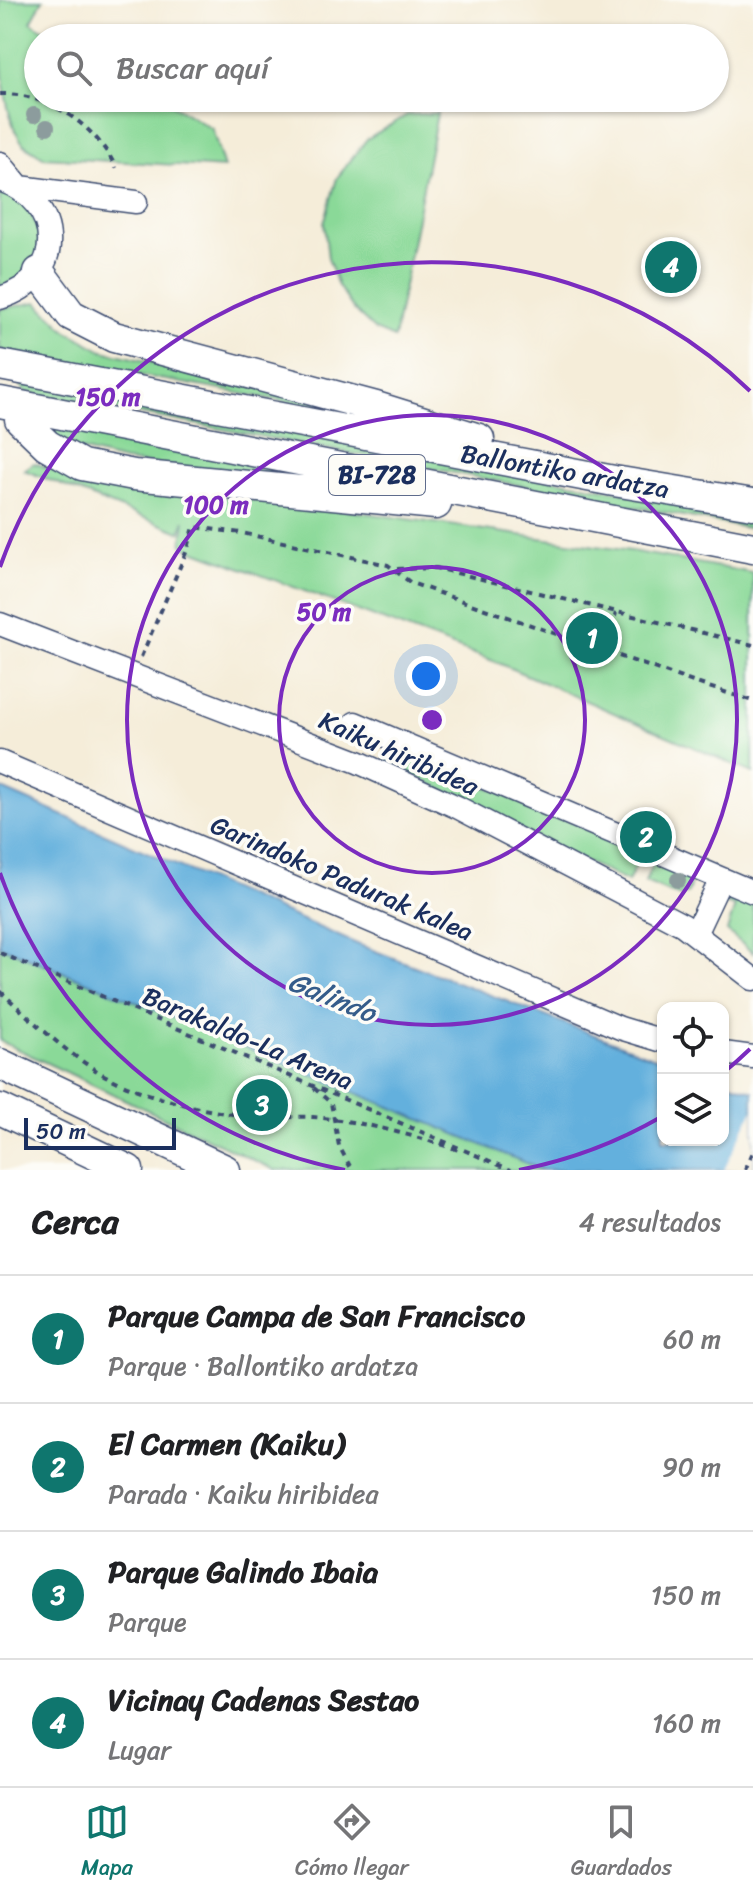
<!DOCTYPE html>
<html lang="es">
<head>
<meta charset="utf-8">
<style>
	body { margin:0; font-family:Sriracha,sans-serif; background:#f6f6f6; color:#202124 }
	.controls { position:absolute; right:24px; bottom:24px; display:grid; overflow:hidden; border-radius:16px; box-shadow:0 2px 6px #0004 }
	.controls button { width:72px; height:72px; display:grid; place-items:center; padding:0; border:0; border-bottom:2px solid #e0e0e0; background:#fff; color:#202124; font:40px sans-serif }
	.scale { position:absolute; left:24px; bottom:20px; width:152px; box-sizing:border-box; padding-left:8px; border:4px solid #1b2f5e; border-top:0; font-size:22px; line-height:28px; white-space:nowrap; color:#1b2f5e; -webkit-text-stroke:6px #fdfcf7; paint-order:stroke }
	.you { position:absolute; left:426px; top:676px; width:28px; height:28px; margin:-20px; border:6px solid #fff; border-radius:50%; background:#1a73e8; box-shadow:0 0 0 12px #1a73e833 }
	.badge { display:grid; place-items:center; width:52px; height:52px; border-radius:50%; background:#0f766e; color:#fff; font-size:26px; font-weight:700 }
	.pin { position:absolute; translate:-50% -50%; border:4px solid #fff; box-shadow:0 2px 8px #0006 }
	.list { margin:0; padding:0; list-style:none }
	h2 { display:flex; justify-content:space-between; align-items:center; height:104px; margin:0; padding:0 32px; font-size:34px }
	h2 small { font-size:26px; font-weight:400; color:#757577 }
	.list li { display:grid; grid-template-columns:52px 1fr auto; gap:24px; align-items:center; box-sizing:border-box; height:128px; padding:0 32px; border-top:2px solid #e0e0e0 }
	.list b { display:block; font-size:30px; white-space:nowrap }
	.list p { margin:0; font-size:26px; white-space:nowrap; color:#757577 }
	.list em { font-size:26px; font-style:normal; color:#757577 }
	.icon { flex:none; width:44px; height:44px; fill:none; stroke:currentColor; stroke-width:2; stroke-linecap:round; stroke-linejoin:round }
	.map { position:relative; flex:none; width:753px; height:1170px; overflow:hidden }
	.search { position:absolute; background:#fff; box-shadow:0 2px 6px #0004; left:24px; right:24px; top:24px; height:88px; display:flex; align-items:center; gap:20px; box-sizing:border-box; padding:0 28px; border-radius:44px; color:#757577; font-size:30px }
	.sheet { height:616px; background:#fff }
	nav { display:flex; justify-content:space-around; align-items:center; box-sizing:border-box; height:112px; border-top:2px solid #e0e0e0; background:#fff; font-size:22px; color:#757577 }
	nav a { display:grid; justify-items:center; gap:4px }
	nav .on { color:#0f766e }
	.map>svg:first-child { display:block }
</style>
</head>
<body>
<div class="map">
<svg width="753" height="1170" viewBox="0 0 753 1170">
	<rect width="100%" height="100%" fill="#fdfcf7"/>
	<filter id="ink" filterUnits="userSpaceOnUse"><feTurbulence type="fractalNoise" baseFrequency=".0125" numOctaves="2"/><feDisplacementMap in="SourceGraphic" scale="16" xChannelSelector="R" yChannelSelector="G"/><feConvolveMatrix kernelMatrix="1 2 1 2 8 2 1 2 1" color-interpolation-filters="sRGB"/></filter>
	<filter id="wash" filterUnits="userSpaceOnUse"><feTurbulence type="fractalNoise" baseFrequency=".006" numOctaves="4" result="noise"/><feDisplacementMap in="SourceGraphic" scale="32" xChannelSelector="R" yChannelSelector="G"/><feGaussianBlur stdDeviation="1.8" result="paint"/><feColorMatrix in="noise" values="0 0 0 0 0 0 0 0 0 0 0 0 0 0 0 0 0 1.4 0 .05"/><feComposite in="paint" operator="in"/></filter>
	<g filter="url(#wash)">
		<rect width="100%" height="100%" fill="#f5edd9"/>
		<path fill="#8ad998" stroke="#52847b" stroke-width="2" d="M 0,0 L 43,0 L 31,22 L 58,38 L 38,38 L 38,98 L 160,98 L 212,129 L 224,168 L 43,157 C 36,152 27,148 22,142 C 0,111 0,40 0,0 Z
			M 437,113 L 437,114 L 394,338 L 375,330 L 355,311 L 338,286 L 328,258 L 324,223 L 337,178 L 367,139 L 407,115 Z
			M 0,187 L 25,198 L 43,243 L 28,273 L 0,288 Z
			M 37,302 L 67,331 L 103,351 L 308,399 L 382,419 L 0,350 L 0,309 Z
			M 19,382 L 753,516 L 753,529 L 25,392 Z
			M 39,423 L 414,493 L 124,461 L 69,447 Z
			M 34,463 L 101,486 L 316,506 L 631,551 L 753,573 L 753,773 L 496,662 L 188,548 L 182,543 L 185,520 L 180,532 L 24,470 Z
			M 391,747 L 643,851 L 628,882 L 511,826 L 385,760 Z
			M 656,858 L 688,872 L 691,882 L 688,893 L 680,897 L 645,882 Z
			M 732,895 L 753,898 L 753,953 L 727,931 L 735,906 L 727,904 Z
			M 0,946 L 543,1170 L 275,1170 L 0,1041 Z"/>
		<path fill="#64b0dd" stroke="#40709e" stroke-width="2" d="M 0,788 L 357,944 L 663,1061 L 663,1140 L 723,1140 L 723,1081 L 753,1091 L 753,1170 L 543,1170 L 0,946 Z"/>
		<path fill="#f5edd9" d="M 753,1110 L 753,1170 L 724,1170 Z"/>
	</g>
	<g filter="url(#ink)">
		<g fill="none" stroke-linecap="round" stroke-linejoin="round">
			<g stroke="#3c4c70" stroke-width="25">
				<path id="minor" d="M 0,163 L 20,187 L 136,202
					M 0,180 C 64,202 67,278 0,298
					M 0,624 L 358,762 L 457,807 L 683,925 L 753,979
					M 355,723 L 753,892
					M 0,762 L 620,1028 L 663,1041
					M 695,934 L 721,879
					M 723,1053 L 753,1057"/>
			</g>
			<g stroke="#3c4c70" stroke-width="33">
				<path id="major" d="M 39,272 L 71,315 L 114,337 L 376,407 L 479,439
					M 0,365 L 614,481 L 753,504
					M 0,402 L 753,548
					M 20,419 L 47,445 L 82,465 L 134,475 L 436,504
					M 0,1064 L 225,1170
					M 0,1109 L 128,1170"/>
			</g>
			<path stroke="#3c4c70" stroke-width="4" stroke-dasharray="6 6" stroke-linecap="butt" d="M 0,94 C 48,93 96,125 116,168
				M 397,569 L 436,568 L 753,645
				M 604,651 L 616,613
				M 141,657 L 188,548 L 194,527 L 242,533 L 388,565 L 411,583 L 693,682 L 753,701
				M 0,953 L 511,1170
				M 0,991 C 30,1018 60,1048 94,1069 C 136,1096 208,1113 258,1117 C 276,1119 294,1116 313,1117 C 363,1121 414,1136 462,1151
				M 314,1088 L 331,1103 L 339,1146 L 352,1170
				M 745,1170 L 753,1152"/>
			<use href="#minor" stroke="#fff" stroke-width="22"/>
			<use href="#major" stroke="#fff" stroke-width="30"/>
		</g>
		<g fill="#8c9c9d">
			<circle cx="34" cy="115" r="8"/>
			<circle cx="47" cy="127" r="8"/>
			<circle cx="678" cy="880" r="8"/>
		</g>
	</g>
	<g fill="none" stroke="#7b2cbf" stroke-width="4">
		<circle cx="432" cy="720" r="153"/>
		<circle cx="432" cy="720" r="305"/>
		<path d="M750 1049A458 458 0 0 1 723 1073M661 1117A458 458 0 0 1 519 1170M345 1170A458 458 0 0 1 0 873M0 567A458 458 0 0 1 750 391"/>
	</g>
	<g text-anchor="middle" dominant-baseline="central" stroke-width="7" stroke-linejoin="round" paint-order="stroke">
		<rect fill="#fdfcf7" stroke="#5f6c8c" stroke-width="2" x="329" y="455" width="96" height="40" rx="6"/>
		<g font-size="24" font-weight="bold" fill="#1b2f5e">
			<text x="377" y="475">BI-728</text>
		</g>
		<g font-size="26" fill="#1b2f5e" stroke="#fdfcf7">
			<text transform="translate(565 471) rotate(10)">Ballontiko ardatza</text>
			<text transform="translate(399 753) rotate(24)">Kaiku hiribidea</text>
			<text transform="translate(342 878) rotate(23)">Garindoko Padurak kalea</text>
			<text transform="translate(248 1038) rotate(23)">Barakaldo-La Arena</text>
		</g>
		<g font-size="28" font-style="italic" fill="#355c8a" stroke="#fdfcf7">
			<text transform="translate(332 997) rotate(22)">Galindo</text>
		</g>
	</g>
	<circle cx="432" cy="720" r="12" fill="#7b2cbf" stroke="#fdfcf7" stroke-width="4"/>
	<g font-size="24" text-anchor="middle" font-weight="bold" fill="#7b2cbf" stroke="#fdfcf7" stroke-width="7" stroke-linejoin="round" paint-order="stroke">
		<text x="108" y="405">150 m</text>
		<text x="216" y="513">100 m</text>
		<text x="324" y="620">50 m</text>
	</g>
</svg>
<div class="controls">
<button><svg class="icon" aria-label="locate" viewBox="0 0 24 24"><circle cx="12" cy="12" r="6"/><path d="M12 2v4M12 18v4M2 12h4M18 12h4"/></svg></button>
<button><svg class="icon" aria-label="layers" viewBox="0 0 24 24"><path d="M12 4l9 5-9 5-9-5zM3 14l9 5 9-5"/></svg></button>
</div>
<div class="scale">50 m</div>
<div class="you"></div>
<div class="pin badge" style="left:592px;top:638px">1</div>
<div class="pin badge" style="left:646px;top:837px">2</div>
<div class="pin badge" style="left:262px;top:1105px">3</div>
<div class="pin badge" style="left:671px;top:267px">4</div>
<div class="search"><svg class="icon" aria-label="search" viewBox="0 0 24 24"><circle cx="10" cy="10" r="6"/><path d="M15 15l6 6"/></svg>Buscar aquí</div>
</div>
<section class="sheet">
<h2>Cerca<small>4 resultados</small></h2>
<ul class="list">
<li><span class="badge">1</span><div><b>Parque Campa de San Francisco</b><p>Parque · Ballontiko ardatza</p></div><em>60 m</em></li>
<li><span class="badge">2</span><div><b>El Carmen (Kaiku)</b><p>Parada · Kaiku hiribidea</p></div><em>90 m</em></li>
<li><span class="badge">3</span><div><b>Parque Galindo Ibaia</b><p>Parque</p></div><em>150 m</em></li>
<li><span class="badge">4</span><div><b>Vicinay Cadenas Sestao</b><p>Lugar</p></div><em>160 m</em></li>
</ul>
</section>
<nav>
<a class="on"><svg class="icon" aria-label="map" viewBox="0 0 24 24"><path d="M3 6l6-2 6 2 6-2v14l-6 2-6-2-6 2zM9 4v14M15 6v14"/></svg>Mapa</a>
<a><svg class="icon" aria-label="directions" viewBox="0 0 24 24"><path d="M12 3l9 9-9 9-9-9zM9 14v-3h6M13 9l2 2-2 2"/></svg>Cómo llegar</a>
<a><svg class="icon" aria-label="saved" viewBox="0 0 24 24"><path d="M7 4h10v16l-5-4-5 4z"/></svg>Guardados</a>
</nav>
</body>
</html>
